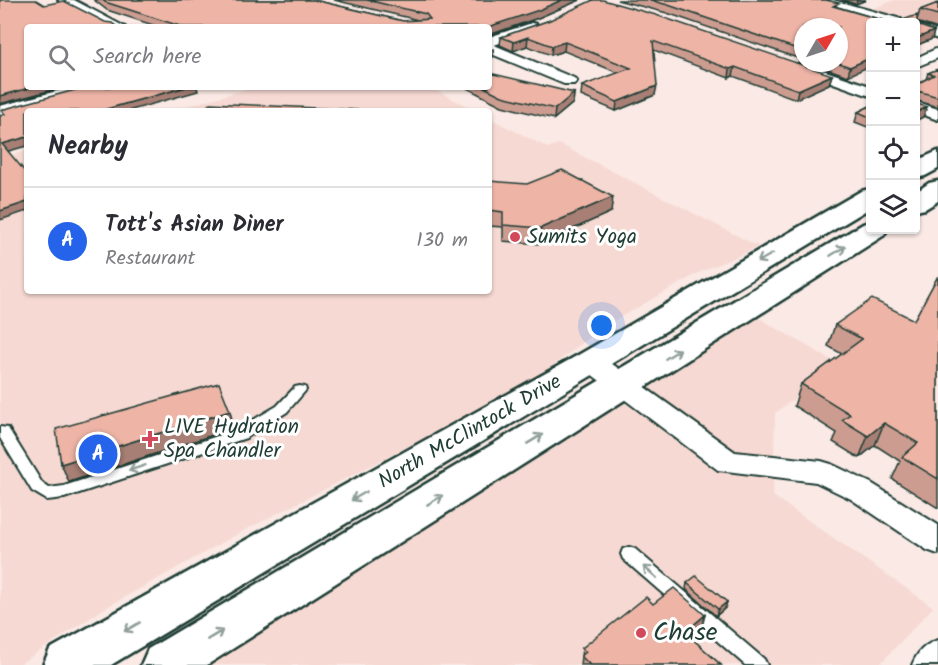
<!DOCTYPE html>
<html lang="en">
<head>
<meta charset="utf-8">
<style>
	body { margin:0; font-family:Kalam,sans-serif; background:#f7f7f7; color:#2b2b33 }
	.controls { position:absolute; right:18px; top:18px; display:grid; overflow:hidden; border-radius:6px; box-shadow:0 2px 4px #0004 }
	.controls button { width:54px; height:54px; display:grid; place-items:center; padding:0; border:0; border-bottom:2px solid #e1e1e2; background:#fff; color:#2b2b33; font:30px sans-serif }
	.compass { position:absolute; left:794px; top:18px; width:54px; height:54px; border-radius:50%; background:#fff; box-shadow:0 2px 4px #0004; rotate:51deg }
	.you { position:absolute; left:602px; top:326px; width:21px; height:21px; margin:-15px; border:4px solid #fff; border-radius:50%; background:#1a73e8; box-shadow:0 0 0 9px #1a73e833 }
	.badge { display:grid; place-items:center; width:39px; height:39px; border-radius:50%; background:#2563eb; color:#fff; font-size:20px; font-weight:700 }
	.pin { position:absolute; translate:-50% -50%; border:3px solid #fff; box-shadow:0 2px 6px #0006 }
	.list { margin:0; padding:0; list-style:none }
	h2 { display:flex; justify-content:space-between; align-items:center; height:78px; margin:0; padding:0 24px; font-size:26px }
	h2 small { font-size:20px; font-weight:400; color:#7c7c81 }
	.list li { display:grid; grid-template-columns:39px 1fr auto; gap:18px; align-items:center; box-sizing:border-box; height:108px; padding:0 24px; border-top:2px solid #e1e1e2 }
	.list b { display:block; font-size:22px; white-space:nowrap }
	.list p { margin:0; font-size:20px; white-space:nowrap; color:#7c7c81 }
	.list em { font-size:20px; font-style:normal; color:#7c7c81 }
	.icon { flex:none; width:33px; height:33px; fill:none; stroke:currentColor; stroke-width:2; stroke-linecap:round; stroke-linejoin:round }
	.map { position:relative; flex:none; width:938px; height:665px; overflow:hidden }
	.search { position:absolute; background:#fff; box-shadow:0 2px 4px #0004; left:24px; top:24px; width:468px; height:66px; display:flex; align-items:center; gap:15px; box-sizing:border-box; padding:0 21px; border-radius:6px; color:#7c7c81; font-size:22px }
	.panel { position:absolute; background:#fff; box-shadow:0 2px 4px #0004; left:24px; top:108px; width:468px; height:186px; border-radius:6px }
	.map>svg:first-child { display:block }
</style>
</head>
<body>
<div class="map">
<svg width="938" height="665" viewBox="0 0 938 665">
	<rect width="100%" height="100%" fill="#fae9e5"/>
	<filter id="ink" filterUnits="userSpaceOnUse"><feTurbulence type="fractalNoise" baseFrequency=".0167" numOctaves="2"/><feDisplacementMap in="SourceGraphic" scale="12" xChannelSelector="R" yChannelSelector="G"/><feConvolveMatrix kernelMatrix="1 2 1 2 8 2 1 2 1" color-interpolation-filters="sRGB"/></filter>
	<g filter="url(#ink)">
		<path fill="#f6d9d2" d="M 895,0 L 938,0 L 938,29 L 869,10 Z
			M 254,87 L 430,87 L 476,111 L 170,111 Z
			M 489,118 L 548,148 L 559,144 L 759,247 L 700,272 L 603,327 L 547,370 L 462,419 L 243,531 L 105,608 L 18,665 L 0,665 L 0,159 L 27,151 L 27,291 L 489,291 Z
			M 757,317 L 840,365 L 775,413 L 773,496 L 933,607 L 879,665 L 207,665 Z"/>
		<g fill="none" stroke-linecap="round" stroke-linejoin="round">
			<g stroke="#1f3d34" stroke-width="4">
				<path id="service" d="M 300,386 L 305,387 L 306,390 L 287,412 L 246,438 L 64,498 L 47,500 L 32,491 L 0,438 L 0,427 L 8,428 L 42,483 L 49,488 L 64,486 L 236,430 L 277,406 L 295,387 Z
					M 629,547 L 635,549 L 764,659 L 767,665 L 745,665 L 623,559 L 621,554 L 623,549 Z"/>
			</g>
			<g stroke="#1f3d34" stroke-width="4">
				<path id="minor" d="M 58,0 L 74,0 L 125,27 L 108,27 Z
					M 813,0 L 833,0 L 901,19 L 903,22 L 883,22 L 815,3 Z
					M 532,23 L 537,24 L 539,27 L 537,30 L 494,45 L 574,78 L 577,81 L 574,84 L 564,84 L 489,53 L 489,37 Z
					M 916,24 L 938,31 L 938,39 L 916,32 Z
					M 938,48 L 938,58 L 916,67 L 916,58 Z
					M 802,63 L 870,86 L 870,96 L 797,70 L 795,67 L 797,64 Z
					M 72,87 L 98,87 L 95,90 L 0,116 L 0,106 Z
					M 916,102 L 938,109 L 938,120 L 916,112 Z
					M 592,354 L 601,356 L 735,452 L 821,461 L 831,464 L 871,483 L 938,525 L 938,554 L 927,550 L 851,499 L 816,482 L 718,470 L 583,368 L 579,362 L 583,356 Z
					M 938,640 L 938,665 L 912,665 C 918,651 924,645 938,640 Z"/>
			</g>
			<g stroke="#1f3d34" stroke-width="5">
				<path id="secondary" d="M 938,151 L 938,169 L 925,176 L 916,178 L 916,161 Z
					M 938,181 L 938,201 L 925,209 L 916,211 L 916,192 L 929,183 Z
					M 870,189 L 870,208 L 111,665 L 43,665 L 50,649 L 580,354 L 861,191 Z
					M 870,222 L 870,230 L 887,230 L 883,236 L 207,665 L 141,665 L 148,649 L 863,224 Z"/>
			</g>
			<use href="#service" fill="#fff" fill-rule="evenodd"/>
			<use href="#minor" fill="#fff" fill-rule="evenodd"/>
			<use href="#secondary" fill="#fff" fill-rule="evenodd"/>
		</g>
		<path fill="#cd9c90" stroke="#1f3d34" stroke-width="1.5" d="M 94,0 L 314,0 L 403,21 L 418,20 L 334,0 L 580,0 L 538,18 L 489,35 L 489,27 L 159,27 L 107,10 Z
			M 617,0 L 826,0 L 838,7 L 889,22 L 848,76 L 811,63 L 839,63 L 803,27 L 803,60 L 667,13 Z
			M 841,0 L 866,0 L 856,4 Z
			M 938,3 L 938,29 L 917,22 L 917,25 L 934,31 L 932,39 L 915,46 L 917,20 L 920,10 Z
			M 550,20 L 832,75 L 829,84 L 796,99 L 733,76 L 729,78 L 654,50 L 655,95 L 616,111 L 581,96 L 582,86 L 619,73 L 564,51 L 551,55 L 527,46 L 513,51 L 500,45 L 501,37 Z
			M 938,69 L 938,107 L 918,101 L 917,104 L 923,117 L 915,121 L 915,85 L 926,79 L 928,73 Z
			M 465,87 L 489,87 L 574,93 L 573,103 L 554,119 L 502,106 Z
			M 870,106 L 870,128 L 855,122 L 858,112 Z
			M 489,181 L 611,212 L 540,244 L 503,241 L 503,227 L 489,226 Z
			M 938,276 L 938,508 L 892,479 L 900,461 L 875,445 L 859,458 L 833,442 L 837,433 L 794,406 L 801,384 L 842,354 L 828,346 L 835,325 L 914,320 Z
			M 687,583 L 727,602 L 725,608 L 716,616 L 686,589 Z
			M 653,604 L 701,630 L 691,638 L 721,665 L 580,665 L 582,648 Z"/>
		<path fill="#a77f75" stroke="#1f3d34" stroke-width="1.5" d="M 562,0 L 580,0 L 538,18 L 489,35 L 488,27 Z
			M 857,0 L 866,0 L 856,4 Z
			M 934,31 L 932,39 L 915,46 L 915,39 Z
			M 528,37 L 527,46 L 513,51 L 514,42 Z
			M 565,42 L 564,51 L 551,55 L 552,46 Z
			M 494,49 L 493,57 L 489,59 L 489,50 Z
			M 870,58 L 870,66 L 848,76 L 850,67 Z
			M 735,67 L 733,76 L 729,78 L 730,69 Z
			M 832,75 L 829,84 L 796,99 L 798,90 Z
			M 657,86 L 655,95 L 616,111 L 617,102 Z
			M 33,87 L 63,87 L 0,104 L 0,96 Z
			M 186,87 L 197,87 L 198,91 L 128,111 L 99,111 Z
			M 574,93 L 573,103 L 554,119 L 555,109 Z
			M 927,107 L 923,117 L 915,121 L 915,113 Z
			M 27,137 L 27,146 L 5,152 L 2,144 Z
			M 613,197 L 611,212 L 540,244 L 541,228 Z
			M 27,202 L 27,211 L 0,220 L 0,211 Z
			M 230,411 L 234,428 L 69,482 L 61,464 Z
			M 884,423 L 875,445 L 859,458 L 868,436 Z
			M 727,602 L 725,608 L 716,616 L 718,609 Z
			M 705,615 L 701,630 L 681,647 L 685,632 Z"/>
		<path fill="#eeb5a7" stroke="#1f3d34" stroke-width="1.5" d="M 0,0 L 36,0 L 44,5 L 64,1 L 105,22 L 112,23 L 117,27 L 27,27 L 27,87 L 33,87 L 0,96 Z
			M 103,0 L 314,0 L 403,21 L 430,19 L 426,14 L 367,0 L 562,0 L 539,10 L 488,27 L 183,27 L 105,2 Z
			M 593,0 L 603,0 L 656,15 L 832,75 L 798,90 L 735,67 L 730,69 L 653,41 L 657,86 L 617,102 L 582,86 L 631,68 L 565,42 L 552,46 L 528,37 L 514,42 L 501,37 L 550,20 Z
			M 649,0 L 826,0 L 839,3 L 833,6 L 889,22 L 870,22 L 870,58 L 850,67 L 839,63 L 839,27 L 803,27 L 803,51 L 668,5 Z
			M 938,3 L 938,15 L 920,10 Z
			M 917,15 L 917,25 L 934,31 L 915,39 L 915,22 L 897,22 Z
			M 938,69 L 938,97 L 918,91 L 917,104 L 927,107 L 915,113 L 915,85 L 934,75 L 928,73 Z
			M 489,73 L 574,93 L 555,109 L 502,96 L 484,87 L 489,87 Z
			M 86,87 L 186,87 L 99,111 L 27,111 L 27,137 L 2,144 L 27,174 L 27,202 L 0,211 L 0,116 L 5,114 L 1,110 Z
			M 210,103 L 381,111 L 204,111 Z
			M 870,106 L 870,117 L 858,112 Z
			M 562,170 L 613,197 L 541,228 L 503,225 L 503,212 L 489,210 L 489,181 L 527,184 Z
			M 938,276 L 938,479 L 902,457 L 918,443 L 884,423 L 868,436 L 842,420 L 850,414 L 801,384 L 862,339 L 835,325 L 872,299 L 914,320 Z
			M 219,383 L 230,411 L 61,464 L 56,429 Z
			M 696,576 L 727,602 L 718,609 L 687,583 Z
			M 674,588 L 705,615 L 685,632 L 721,665 L 590,665 L 581,656 L 586,652 L 582,648 L 646,597 L 653,604 Z"/>
		<defs><path id="oneway-shaft" d="M-6 0H5M1.5-3L5.5 0L1.5 3" fill="none" stroke-width="1.6" stroke-linecap="round" stroke-linejoin="round" transform="scale(1.5)"/></defs>
		<g stroke="#8f9e9a">
			<use href="#oneway-shaft" transform="translate(838 251) rotate(-32)"/>
			<use href="#oneway-shaft" transform="translate(765 258) rotate(150)"/>
			<use href="#oneway-shaft" transform="translate(673 354) rotate(-32)"/>
			<use href="#oneway-shaft" transform="translate(535 439) rotate(-31)"/>
			<use href="#oneway-shaft" transform="translate(137 468) rotate(162)"/>
			<use href="#oneway-shaft" transform="translate(359 496) rotate(150)"/>
			<use href="#oneway-shaft" transform="translate(435 500) rotate(-31)"/>
			<use href="#oneway-shaft" transform="translate(650 572) rotate(-139)"/>
			<use href="#oneway-shaft" transform="translate(132 627) rotate(150)"/>
			<use href="#oneway-shaft" transform="translate(215 635) rotate(-31)"/>
		</g>
	</g>
	<g fill="#d1495b" stroke="#fff" stroke-width="2">
		<circle cx="515" cy="237" r="6"/>
		<path d="M147 430h6v6h6v6h-6v6h-6v-6h-6v-6h6z"/>
		<circle cx="641" cy="633" r="6"/>
	</g>
	<g text-anchor="middle" dominant-baseline="central" stroke-width="6" stroke-linejoin="round" paint-order="stroke">
		<g font-size="21" fill="#1f3d34" stroke="#fff" text-anchor="start">
			<text x="527" y="237">Sumits Yoga</text>
			<text x="164" y="427">LIVE Hydration<tspan x="164" dy="24">Spa Chandler</tspan></text>
		</g>
		<g font-size="21" fill="#1f3d34" stroke="#fff">
			<text transform="translate(470 432) rotate(-30)">North McClintock Drive</text>
		</g>
		<g font-size="26" fill="#1f3d34" stroke="#fff" text-anchor="start">
			<text x="653" y="633">Chase</text>
		</g>
	</g>
</svg>
<div class="controls">
<button>+</button>
<button>−</button>
<button><svg class="icon" aria-label="locate" viewBox="0 0 24 24"><circle cx="12" cy="12" r="6"/><path d="M12 2v4M12 18v4M2 12h4M18 12h4"/></svg></button>
<button><svg class="icon" aria-label="layers" viewBox="0 0 24 24"><path d="M12 4l9 5-9 5-9-5zM3 14l9 5 9-5"/></svg></button>
</div>
<svg class="compass" viewBox="-18 -18 36 36"><path d="M0-13l5 13h-10z" fill="#e53935"/><path d="M0 13l5-13h-10z" fill="#7c7c81"/></svg>
<div class="you"></div>
<div class="pin badge" style="left:98px;top:454px">A</div>
<div class="search"><svg class="icon" aria-label="search" viewBox="0 0 24 24"><circle cx="10" cy="10" r="6"/><path d="M15 15l6 6"/></svg>Search here</div>
<section class="panel">
<h2>Nearby<small></small></h2>
<ul class="list">
<li><span class="badge">A</span><div><b>Tott's Asian Diner</b><p>Restaurant</p></div><em>130 m</em></li>
</ul>
</section>
</div>
</body>
</html>
